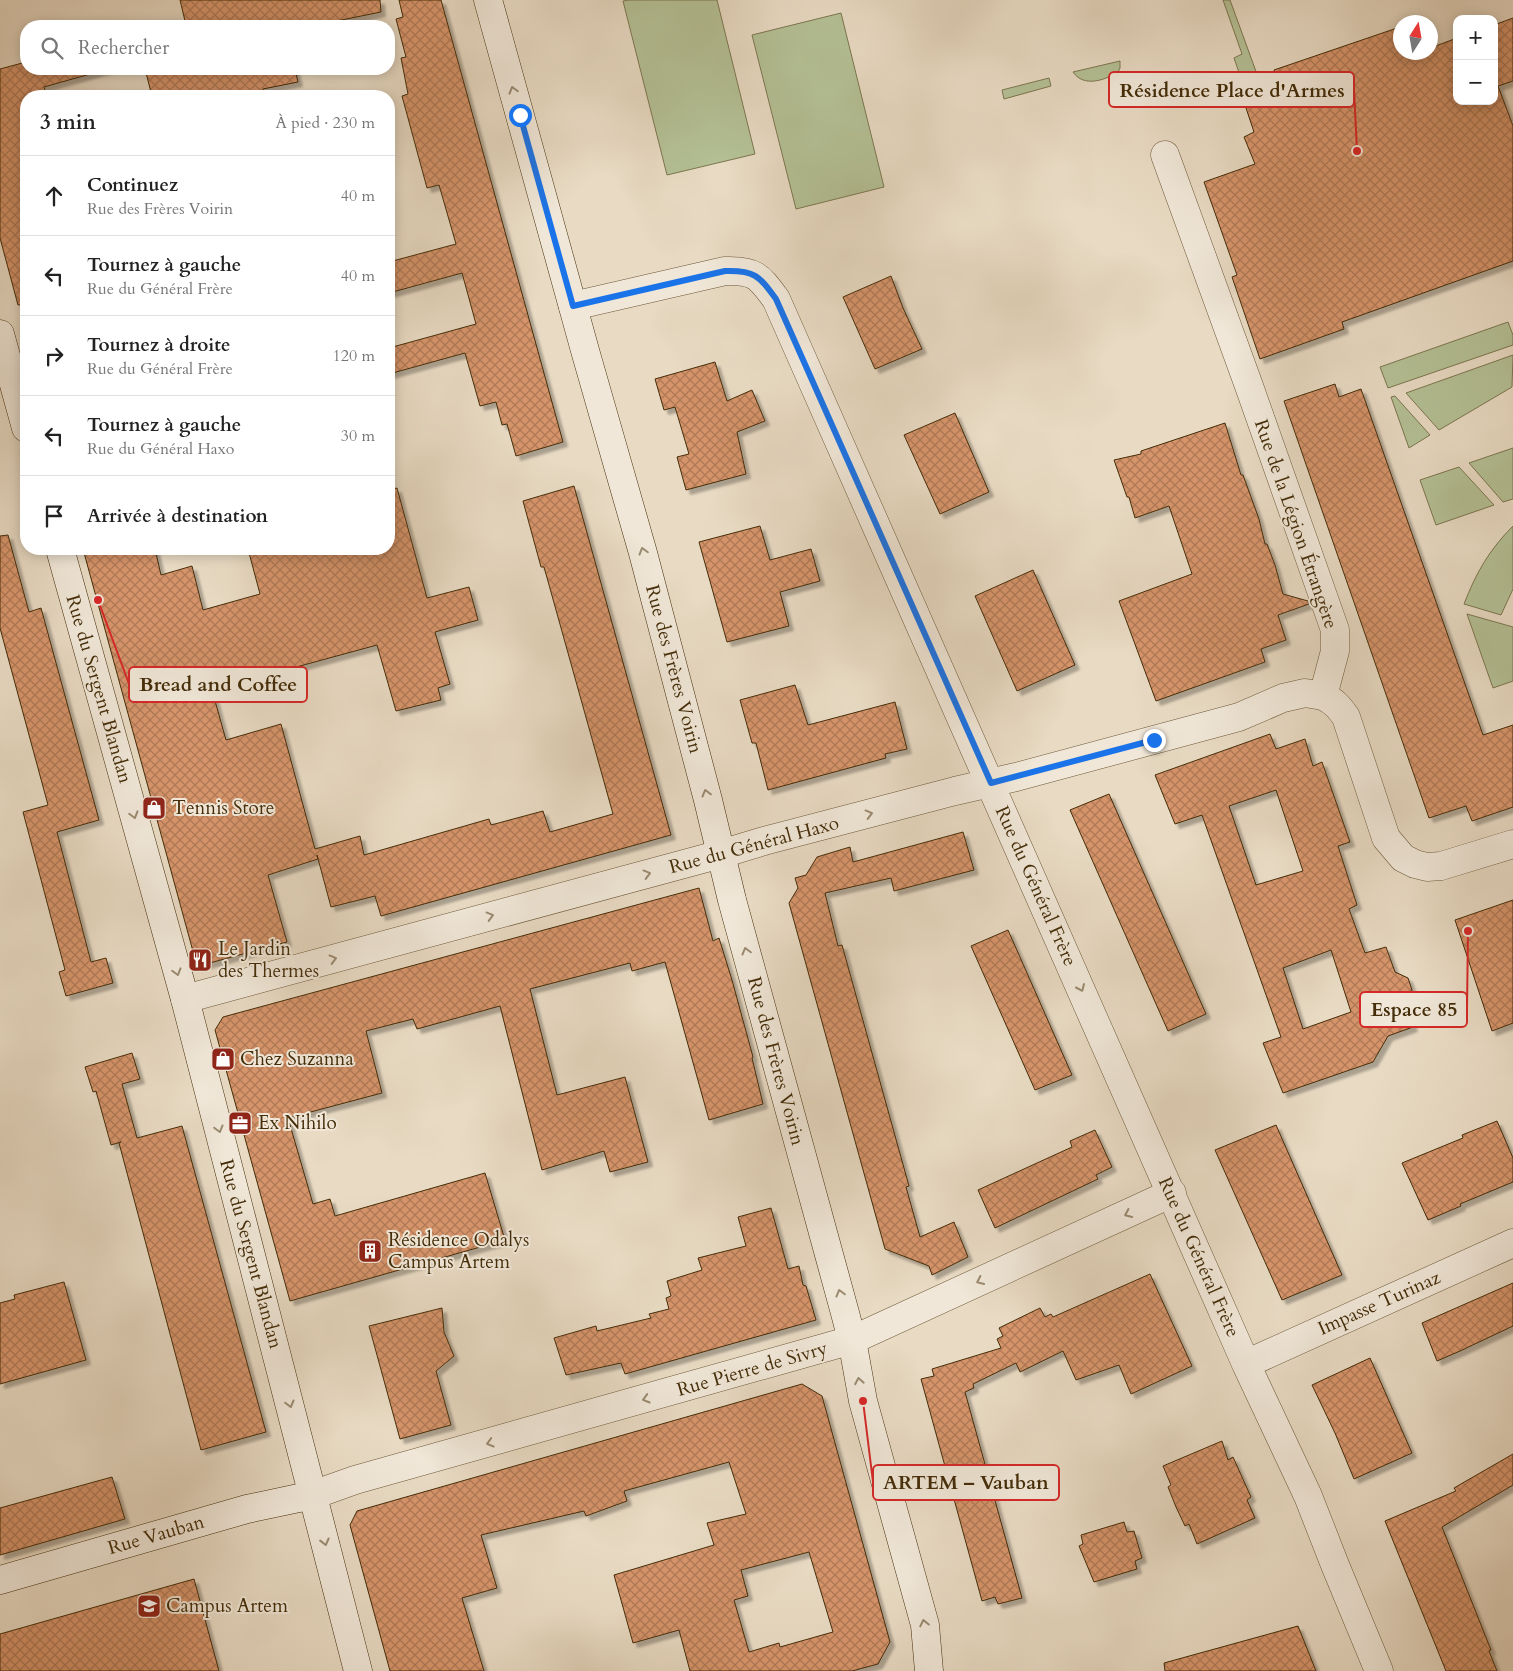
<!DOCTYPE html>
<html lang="fr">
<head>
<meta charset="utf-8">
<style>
	body { margin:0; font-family:Cardo,serif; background:#f2f2f2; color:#222 }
	.controls { position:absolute; right:15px; top:15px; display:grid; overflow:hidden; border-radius:10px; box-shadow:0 2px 12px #0003 }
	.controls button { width:45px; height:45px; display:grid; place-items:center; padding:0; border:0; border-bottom:1px solid #e0e0e0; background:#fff; color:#222; font:25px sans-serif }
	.compass { position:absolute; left:1393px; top:15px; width:45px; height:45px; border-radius:50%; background:#fff; box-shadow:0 2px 12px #0003; rotate:11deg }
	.stop { position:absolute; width:15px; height:15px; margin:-11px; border:4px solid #1a73e8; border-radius:50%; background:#fff }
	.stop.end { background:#1a73e8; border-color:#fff; box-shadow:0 1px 5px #0008 }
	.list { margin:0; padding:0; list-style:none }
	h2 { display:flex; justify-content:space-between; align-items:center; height:65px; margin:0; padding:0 20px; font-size:21px }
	h2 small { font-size:16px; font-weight:400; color:#767676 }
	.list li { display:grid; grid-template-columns:32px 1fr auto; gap:15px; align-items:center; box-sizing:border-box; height:80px; padding:0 20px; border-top:1px solid #e0e0e0 }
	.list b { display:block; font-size:19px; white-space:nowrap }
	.list p { margin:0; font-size:16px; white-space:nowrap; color:#767676 }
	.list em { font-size:16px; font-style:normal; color:#767676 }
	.icon { flex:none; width:28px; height:28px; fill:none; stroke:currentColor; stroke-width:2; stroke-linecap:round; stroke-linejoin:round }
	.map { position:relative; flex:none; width:1513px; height:1671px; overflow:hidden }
	.search { position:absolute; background:#fff; box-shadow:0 2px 12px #0003; left:20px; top:20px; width:375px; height:55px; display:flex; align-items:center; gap:12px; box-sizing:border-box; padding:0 18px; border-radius:20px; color:#767676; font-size:19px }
	.panel { position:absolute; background:#fff; box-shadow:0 2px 12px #0003; left:20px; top:90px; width:375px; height:465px; border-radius:20px }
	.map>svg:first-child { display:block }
</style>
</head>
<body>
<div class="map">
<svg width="1513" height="1671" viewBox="0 0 1513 1671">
	<defs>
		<pattern id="building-cross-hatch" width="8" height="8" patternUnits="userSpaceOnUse" patternTransform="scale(1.25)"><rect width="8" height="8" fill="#d6946b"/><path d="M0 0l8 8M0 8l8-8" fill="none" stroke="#af7956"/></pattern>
		<filter id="shadow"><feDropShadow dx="4.5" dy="4.5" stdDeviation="1" flood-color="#0004"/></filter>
	</defs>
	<rect width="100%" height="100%" fill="#e8dac3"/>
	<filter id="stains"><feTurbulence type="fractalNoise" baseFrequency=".004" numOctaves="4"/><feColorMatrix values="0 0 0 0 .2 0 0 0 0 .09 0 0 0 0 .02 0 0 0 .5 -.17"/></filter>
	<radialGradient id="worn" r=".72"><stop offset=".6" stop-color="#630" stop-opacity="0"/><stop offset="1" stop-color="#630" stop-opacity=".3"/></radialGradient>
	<path fill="#b4c095" stroke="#7c764f" d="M 629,0 L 717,0 L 755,154 L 667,175 L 623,1 Z
		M 1223,0 L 1230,0 L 1258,77 L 1242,81 L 1234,58 L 1242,54 Z
		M 841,13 L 884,187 L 796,209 L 752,35 Z
		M 1120,61 L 1120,68 L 1118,72 C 1105,80 1084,88 1073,72 Z
		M 1049,78 L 1051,86 L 1004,99 L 1002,90 Z
		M 1508,322 L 1513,335 L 1513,345 L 1388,388 L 1380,367 Z
		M 1513,355 L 1512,387 L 1439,430 L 1406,393 Z
		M 1395,396 L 1430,435 L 1409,448 L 1391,397 Z
		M 1513,448 L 1513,499 L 1503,502 L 1469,463 Z
		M 1459,467 L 1494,505 L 1436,525 L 1420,480 Z
		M 1513,526 L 1513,589 L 1501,615 L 1464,604 C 1476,573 1489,550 1513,526 Z
		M 1467,614 L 1513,627 L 1513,681 L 1493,688 Z"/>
	<path fill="url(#building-cross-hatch)" stroke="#442d09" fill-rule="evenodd" filter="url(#shadow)" d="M 180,0 L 380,0 L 381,12 L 312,26 L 164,26 L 185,21 Z
		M 399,0 L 441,0 L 563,442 L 516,456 L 507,424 L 502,425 L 496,402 L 480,406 L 465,353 L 389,374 L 389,348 L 476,324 L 462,273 L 389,293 L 389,262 L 456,244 L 439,185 L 427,188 L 402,96 L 408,94 L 401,58 L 406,57 L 396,19 L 403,17 Z
		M 1513,18 L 1513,81 L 1498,86 L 1513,126 L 1513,261 L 1342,322 L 1344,329 L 1260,359 L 1232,277 L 1237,275 L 1204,182 L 1255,164 L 1244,137 L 1254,132 L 1246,108 L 1261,102 L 1260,97 L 1281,90 L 1274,70 L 1400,27 L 1400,52 L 1430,52 L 1430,41 L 1433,47 L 1457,38 L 1457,101 L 1494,101 L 1494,25 Z
		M 26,62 L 26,69 L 108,69 L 44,87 L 47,96 L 26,96 L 26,304 L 18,305 L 0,238 L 0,69 Z
		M 145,69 L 295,69 L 298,82 L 263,89 L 265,96 L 152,96 Z
		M 891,276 L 903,308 L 922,349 L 875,369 L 843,297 Z
		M 715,362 L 727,401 L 752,390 L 765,421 L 737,432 L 746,474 L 686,490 L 677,457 L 689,454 L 675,407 L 664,410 L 655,379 Z
		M 1335,384 L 1339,397 L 1361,389 L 1483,735 L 1513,725 L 1513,807 L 1472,821 L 1466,806 L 1429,818 L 1284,401 Z
		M 955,413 L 989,492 L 940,514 L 904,435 Z
		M 1225,423 L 1241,475 L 1243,475 L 1259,519 L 1265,544 L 1267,544 L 1275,565 L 1283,594 L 1308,601 L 1309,604 L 1278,615 L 1286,640 L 1261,649 L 1265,662 L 1156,701 L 1119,601 L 1192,574 L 1169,506 L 1135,518 L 1129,497 L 1127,497 L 1114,460 L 1141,454 L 1141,451 Z
		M 574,486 L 671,835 L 381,916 L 375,896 L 331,907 L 317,855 L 318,859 L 268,875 L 287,942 L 206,964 L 194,955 L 83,549 L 155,549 L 161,575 L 192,566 L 203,610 L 260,594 L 248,549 L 389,549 L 389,490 L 397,488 L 427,598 L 469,587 L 478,620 L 435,632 L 450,684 L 438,688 L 441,700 L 396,711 L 377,645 L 212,690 L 226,740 L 281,724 L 315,849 L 360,836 L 364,855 L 489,819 L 491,825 L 543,811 L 550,832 L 613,814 L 544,567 L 541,567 L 523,501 Z
		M 760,526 L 770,560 L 811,549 L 820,581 L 780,592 L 789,626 L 727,642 L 699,542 Z
		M 8,535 L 29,612 L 41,608 L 99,820 L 57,832 L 91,962 L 106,958 L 113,983 L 66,996 L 59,972 L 65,970 L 23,812 L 48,805 L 0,628 L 0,536 Z
		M 1033,570 L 1075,665 L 1017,691 L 975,596 Z
		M 795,685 L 808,725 L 895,702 L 907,749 L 885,754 L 886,758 L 768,790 L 756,743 L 752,743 L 740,700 Z
		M 1270,734 L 1276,749 L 1305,739 L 1313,766 L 1322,762 L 1350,842 L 1338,846 L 1357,905 L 1349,909 L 1365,953 L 1386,947 L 1395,972 L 1408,978 L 1412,990 L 1405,1001 L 1413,1027 L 1388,1036 L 1373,1062 L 1283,1093 L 1263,1043 L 1281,1037 L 1202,815 L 1175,824 L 1155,775 ZM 1276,790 L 1303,871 L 1256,885 L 1229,806 ZM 1331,950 L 1351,1012 L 1303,1029 L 1283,968 Z
		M 1109,794 L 1206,1014 L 1168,1031 L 1070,810 Z
		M 963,832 L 974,870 L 894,891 L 891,878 L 825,893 L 838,946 L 842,945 L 909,1186 L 906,1187 L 920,1237 L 954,1222 L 968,1257 L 932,1275 L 929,1266 L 885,1249 L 789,903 L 798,888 L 795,878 L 806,875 L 817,857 L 850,847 L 853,862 Z
		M 699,888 L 713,941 L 719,938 L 732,980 L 753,1057 L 752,1058 L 763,1104 L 709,1120 L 665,962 L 632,971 L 630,963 L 530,989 L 557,1095 L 625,1077 L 648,1162 L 610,1172 L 604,1151 L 542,1170 L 500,1006 L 417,1029 L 413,1019 L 366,1031 L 382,1093 L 288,1118 L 313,1204 L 330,1199 L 335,1216 L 485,1173 L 505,1240 L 290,1301 L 215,1030 L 223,1017 Z
		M 1513,900 L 1513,1023 L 1492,1031 L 1455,920 Z
		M 1008,930 L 1072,1075 L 1035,1090 L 971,946 Z
		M 132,1053 L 140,1079 L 122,1084 L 137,1138 L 182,1126 L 266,1432 L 201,1450 L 119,1143 L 121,1142 L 111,1145 L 96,1091 L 93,1092 L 85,1067 Z
		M 1497,1121 L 1513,1158 L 1513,1182 L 1460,1204 L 1461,1206 L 1428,1220 L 1402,1163 L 1463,1138 L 1462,1135 Z
		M 1276,1125 L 1342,1275 L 1282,1300 L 1215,1150 Z
		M 1095,1130 L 1112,1167 L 1096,1175 L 1098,1179 L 995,1228 L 978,1190 L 1072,1147 L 1070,1141 Z
		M 771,1208 L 788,1269 L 799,1266 L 803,1285 L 806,1286 L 816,1320 L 625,1374 L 621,1363 L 566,1375 L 554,1338 L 596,1326 L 597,1331 L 651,1318 L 649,1314 L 669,1309 L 666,1298 L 671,1296 L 667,1281 L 702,1270 L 698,1258 L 746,1246 L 738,1217 Z
		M 1150,1274 L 1192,1366 L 1131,1394 L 1119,1365 L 1076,1380 L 1063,1351 L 1020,1372 L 1016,1363 L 973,1384 L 974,1388 L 965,1392 L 1022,1598 L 998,1604 L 995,1597 L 982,1601 L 921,1379 L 934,1376 L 932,1369 L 1001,1348 L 997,1339 L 1003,1336 L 999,1328 L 1040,1308 L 1045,1317 L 1051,1314 L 1053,1317 Z
		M 64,1282 L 86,1360 L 0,1384 L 0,1303 L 15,1299 L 14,1295 Z
		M 1513,1283 L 1513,1326 L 1460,1351 L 1437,1361 L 1422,1323 Z
		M 442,1308 L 444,1332 L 454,1356 L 436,1371 L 451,1425 L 400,1439 L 369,1326 Z
		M 1370,1358 L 1412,1453 L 1354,1479 L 1335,1433 L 1312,1385 Z
		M 802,1384 L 822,1396 L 890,1642 L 878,1664 L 852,1671 L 690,1671 L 679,1630 L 633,1643 L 614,1575 L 714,1545 L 707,1523 L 746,1514 L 729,1462 L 624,1491 L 627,1501 L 586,1516 L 584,1511 L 481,1535 L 497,1588 L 462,1598 L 484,1671 L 390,1671 L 350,1525 L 357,1511 ZM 809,1552 L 833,1632 L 780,1647 L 779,1643 L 749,1652 L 734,1600 L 748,1596 L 741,1570 Z
		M 1222,1441 L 1228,1460 L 1233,1457 L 1251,1497 L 1247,1500 L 1255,1518 L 1197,1544 L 1189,1524 L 1185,1526 L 1176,1507 L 1168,1487 L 1171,1485 L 1163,1466 Z
		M 1513,1454 L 1513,1485 L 1442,1527 L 1491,1650 L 1489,1651 L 1497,1671 L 1446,1671 L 1385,1521 L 1456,1491 L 1454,1488 Z
		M 112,1477 L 125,1519 L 0,1555 L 0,1508 Z
		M 1124,1522 L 1127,1532 L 1134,1531 L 1142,1558 L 1135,1561 L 1137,1569 L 1094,1582 L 1079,1546 L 1083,1544 L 1081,1535 Z
		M 194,1579 L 219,1671 L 0,1671 L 0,1634 Z
		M 1298,1626 L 1316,1671 L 1165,1671 L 1164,1663 Z"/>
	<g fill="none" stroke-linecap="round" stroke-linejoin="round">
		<g stroke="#6d5838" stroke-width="29">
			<path id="street" d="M 1165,155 L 1249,386 L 1335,630 L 1335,651 L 1323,696 C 1334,701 1339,707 1346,717 L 1386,838 L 1403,858 L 1415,864 L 1427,867 L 1441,866 L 1513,844
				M 573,306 L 725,271 C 755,270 759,276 776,299 L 1246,1364 L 1308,1496 L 1335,1565 L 1379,1671
				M 185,999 L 721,854 L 764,841 L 955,791 L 1016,777 L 1239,717 L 1283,698 L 1305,693 L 1323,696
				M 1246,1364 L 1513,1243
				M 313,1495 L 355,1480 L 852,1340 L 1172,1193"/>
		</g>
		<g stroke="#442d09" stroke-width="29">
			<path id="secondary" d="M 488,0 L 586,354 L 643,553 L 708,800 L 732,900 L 845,1313 L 852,1340 L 863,1401 L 925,1625 L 929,1671
				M 0,334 L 26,428
				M 60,549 L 185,999 L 358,1671
				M 0,1580 L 247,1509 L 313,1495"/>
		</g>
		<use href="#street" stroke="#f0e7d8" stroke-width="28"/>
		<use href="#secondary" stroke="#f0e7d8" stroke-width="28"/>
	</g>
	<defs><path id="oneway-chevron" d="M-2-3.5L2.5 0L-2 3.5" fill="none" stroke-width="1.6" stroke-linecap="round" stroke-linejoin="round" transform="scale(1.25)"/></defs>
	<g stroke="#9a8a70">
		<use href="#oneway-chevron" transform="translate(513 90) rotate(-106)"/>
		<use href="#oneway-chevron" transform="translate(643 551) rotate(-106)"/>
		<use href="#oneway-chevron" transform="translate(706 793) rotate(-105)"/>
		<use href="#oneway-chevron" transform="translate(869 814) rotate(-15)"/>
		<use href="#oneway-chevron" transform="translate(134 815) rotate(74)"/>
		<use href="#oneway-chevron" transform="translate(647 874) rotate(-15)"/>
		<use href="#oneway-chevron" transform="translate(490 916) rotate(-15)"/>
		<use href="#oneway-chevron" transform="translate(746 951) rotate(-105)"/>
		<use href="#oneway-chevron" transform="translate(333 959) rotate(-15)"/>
		<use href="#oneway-chevron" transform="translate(177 972) rotate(74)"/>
		<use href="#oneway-chevron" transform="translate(1081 988) rotate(66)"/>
		<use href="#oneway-chevron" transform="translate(219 1129) rotate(75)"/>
		<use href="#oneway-chevron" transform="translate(1128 1214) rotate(155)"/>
		<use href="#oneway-chevron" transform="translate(980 1281) rotate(155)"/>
		<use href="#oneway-chevron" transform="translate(840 1293) rotate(-105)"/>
		<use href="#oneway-chevron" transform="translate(859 1381) rotate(-100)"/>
		<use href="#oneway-chevron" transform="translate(646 1399) rotate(164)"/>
		<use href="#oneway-chevron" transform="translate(290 1404) rotate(75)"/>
		<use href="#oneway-chevron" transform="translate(490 1443) rotate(164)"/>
		<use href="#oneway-chevron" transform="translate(325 1542) rotate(76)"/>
		<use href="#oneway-chevron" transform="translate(924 1623) rotate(-102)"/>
	</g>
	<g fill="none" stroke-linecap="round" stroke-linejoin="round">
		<path stroke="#1a73e8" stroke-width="6" d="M 520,115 L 573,306 L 725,271 C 755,270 759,276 776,299 L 991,783 L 1154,740"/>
	</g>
	<defs>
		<g id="shop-square" transform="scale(1.25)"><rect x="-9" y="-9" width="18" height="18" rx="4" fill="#8f2418" stroke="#f0e7d8"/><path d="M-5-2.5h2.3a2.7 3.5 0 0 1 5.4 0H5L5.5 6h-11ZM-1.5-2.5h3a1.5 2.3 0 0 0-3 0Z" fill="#fff"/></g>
		<g id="restaurant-square" transform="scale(1.25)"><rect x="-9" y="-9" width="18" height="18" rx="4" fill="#8f2418" stroke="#f0e7d8"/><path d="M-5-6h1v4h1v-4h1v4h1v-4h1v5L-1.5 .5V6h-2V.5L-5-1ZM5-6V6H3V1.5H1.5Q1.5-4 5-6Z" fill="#fff"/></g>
		<g id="office-square" transform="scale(1.25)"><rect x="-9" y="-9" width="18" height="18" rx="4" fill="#8f2418" stroke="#f0e7d8"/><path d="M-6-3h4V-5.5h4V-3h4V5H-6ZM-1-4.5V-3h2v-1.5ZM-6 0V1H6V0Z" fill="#fff"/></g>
		<g id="building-square" transform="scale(1.25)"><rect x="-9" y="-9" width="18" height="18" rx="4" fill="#8f2418" stroke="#f0e7d8"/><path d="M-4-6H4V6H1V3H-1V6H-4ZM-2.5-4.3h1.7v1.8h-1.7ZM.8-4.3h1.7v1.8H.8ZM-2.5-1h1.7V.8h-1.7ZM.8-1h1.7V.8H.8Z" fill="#fff"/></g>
		<g id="university-square" transform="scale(1.25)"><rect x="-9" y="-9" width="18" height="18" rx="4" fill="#8f2418" stroke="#f0e7d8"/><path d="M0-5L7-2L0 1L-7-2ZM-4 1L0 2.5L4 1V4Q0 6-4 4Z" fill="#fff"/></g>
	</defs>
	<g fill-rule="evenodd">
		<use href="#shop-square" x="154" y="808"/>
		<use href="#restaurant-square" x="200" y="960"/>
		<use href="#shop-square" x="223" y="1059"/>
		<use href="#office-square" x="240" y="1123"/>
		<use href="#building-square" x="370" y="1251"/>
		<use href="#university-square" x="149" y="1606"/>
	</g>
	<g text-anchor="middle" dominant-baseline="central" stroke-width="4" stroke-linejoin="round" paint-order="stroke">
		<g font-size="19" fill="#442d09" stroke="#f0e7d8">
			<text transform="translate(1296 524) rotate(71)">Rue de la Légion Étrangère</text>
			<text transform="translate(674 669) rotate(75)">Rue des Frères Voirin</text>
			<text transform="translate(99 689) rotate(74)">Rue du Sergent Blandan</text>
			<text transform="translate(754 845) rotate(-15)">Rue du Général Haxo</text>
			<text transform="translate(1036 886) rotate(66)">Rue du Général Frère</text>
			<text transform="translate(776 1061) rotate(75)">Rue des Frères Voirin</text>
			<text transform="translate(251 1254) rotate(75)">Rue du Sergent Blandan</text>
			<text transform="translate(1199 1257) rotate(66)">Rue du Général Frère</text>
			<text transform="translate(1379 1303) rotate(-24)">Impasse Turinaz</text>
			<text transform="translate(752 1369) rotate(-16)">Rue Pierre de Sivry</text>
			<text transform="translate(156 1535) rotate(-16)">Rue Vauban</text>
		</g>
		<g font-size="19" fill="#442d09" stroke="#f0e7d8" text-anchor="start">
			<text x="172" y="808">Tennis Store</text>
			<text x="218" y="949">Le Jardin<tspan x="218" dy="22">des Thermes</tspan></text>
			<text x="240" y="1059">Chez Suzanna</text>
			<text x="258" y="1123">Ex Nihilo</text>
			<text x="388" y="1240">Résidence Odalys<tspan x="388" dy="22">Campus Artem</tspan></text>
			<text x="166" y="1606">Campus Artem</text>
		</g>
	</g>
	<path fill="none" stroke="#d62828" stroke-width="2" d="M1357 151L1354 90M98 600L129 684M1468 931L1467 1009M863 1401L873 1482"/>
	<g fill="#d62828" stroke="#f0e7d8" stroke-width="2">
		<circle cx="1357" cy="151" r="5"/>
		<circle cx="98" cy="600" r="5"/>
		<circle cx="1468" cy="931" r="5"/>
		<circle cx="863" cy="1401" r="5"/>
	</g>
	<g fill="#f0e7d8" stroke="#d62828" stroke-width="2">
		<rect x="1109" y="72" width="245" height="35" rx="5"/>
		<rect x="129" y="667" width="178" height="35" rx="5"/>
		<rect x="1360" y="992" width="107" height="35" rx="5"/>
		<rect x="873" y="1465" width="186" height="35" rx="5"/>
	</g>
	<g font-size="20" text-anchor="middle" font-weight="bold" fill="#442d09">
		<text x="1232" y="97">Résidence Place d'Armes</text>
		<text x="218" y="691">Bread and Coffee</text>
		<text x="1414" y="1016">Espace 85</text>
		<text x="966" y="1489">ARTEM – Vauban</text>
	</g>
	<rect width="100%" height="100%" filter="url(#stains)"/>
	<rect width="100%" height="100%" fill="url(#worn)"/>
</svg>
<div class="controls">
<button>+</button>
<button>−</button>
</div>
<svg class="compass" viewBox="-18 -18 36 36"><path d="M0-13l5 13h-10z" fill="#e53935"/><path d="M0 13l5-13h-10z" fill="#767676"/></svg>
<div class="stop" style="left:520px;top:115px"></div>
<div class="stop end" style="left:1154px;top:740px"></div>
<div class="search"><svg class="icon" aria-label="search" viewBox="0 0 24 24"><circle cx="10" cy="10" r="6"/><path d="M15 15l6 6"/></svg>Rechercher</div>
<section class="panel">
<h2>3 min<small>À pied · 230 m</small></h2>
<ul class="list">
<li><svg class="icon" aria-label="ahead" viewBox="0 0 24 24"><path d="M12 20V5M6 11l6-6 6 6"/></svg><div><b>Continuez</b><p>Rue des Frères Voirin</p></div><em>40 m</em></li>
<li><svg class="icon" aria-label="left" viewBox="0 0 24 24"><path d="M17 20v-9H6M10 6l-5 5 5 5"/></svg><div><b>Tournez à gauche</b><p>Rue du Général Frère</p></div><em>40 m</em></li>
<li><svg class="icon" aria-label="right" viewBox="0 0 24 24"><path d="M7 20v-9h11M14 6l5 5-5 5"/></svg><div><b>Tournez à droite</b><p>Rue du Général Frère</p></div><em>120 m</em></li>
<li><svg class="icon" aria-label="left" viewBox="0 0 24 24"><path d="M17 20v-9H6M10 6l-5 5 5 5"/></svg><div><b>Tournez à gauche</b><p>Rue du Général Haxo</p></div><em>30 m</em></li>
<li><svg class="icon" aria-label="arrive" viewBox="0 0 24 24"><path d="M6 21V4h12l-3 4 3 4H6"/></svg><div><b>Arrivée à destination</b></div></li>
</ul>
</section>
</div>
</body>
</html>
